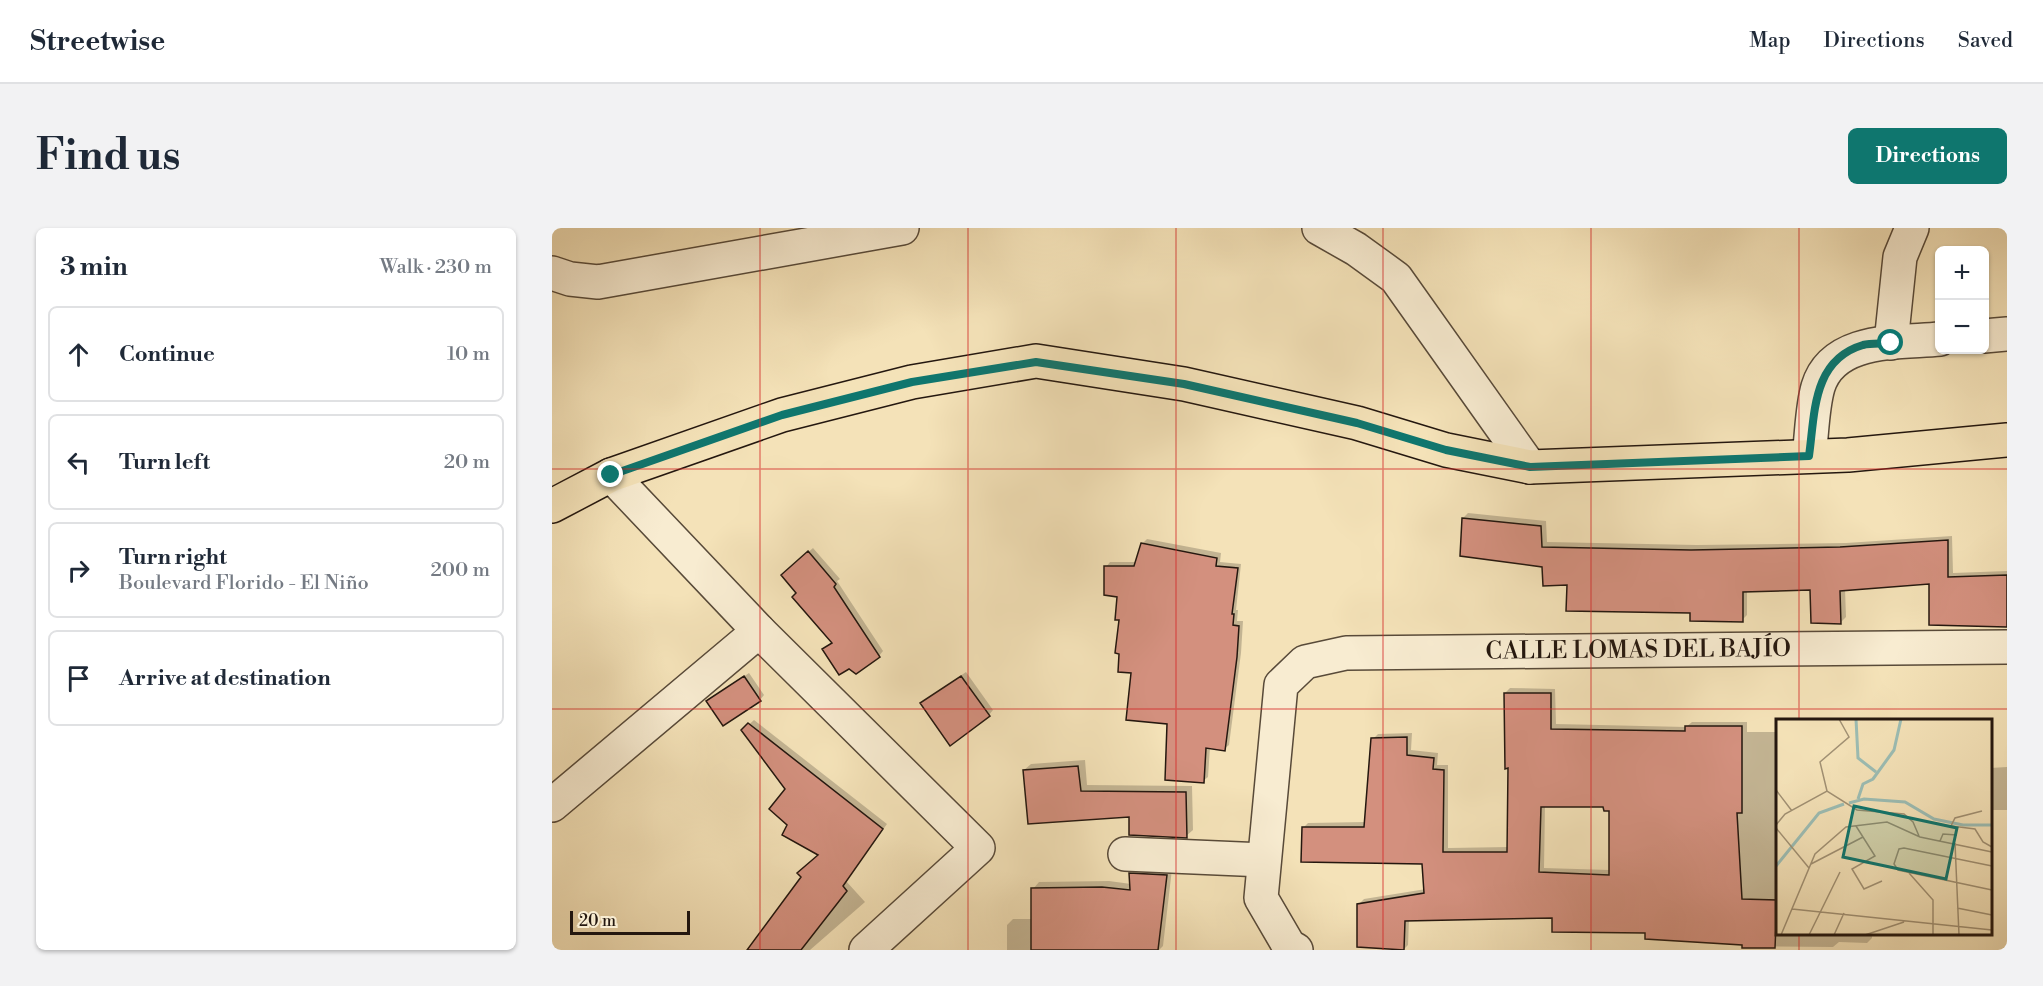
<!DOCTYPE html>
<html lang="en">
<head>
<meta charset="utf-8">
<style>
	body { margin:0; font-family:"Libre Bodoni",serif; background:#f2f2f3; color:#1f2937 }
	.controls { position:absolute; right:18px; top:18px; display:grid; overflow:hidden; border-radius:9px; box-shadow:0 2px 4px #0004 }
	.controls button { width:54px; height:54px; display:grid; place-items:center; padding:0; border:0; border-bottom:2px solid #e0e1e3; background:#fff; color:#1f2937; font:30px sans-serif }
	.scale { position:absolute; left:18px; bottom:15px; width:120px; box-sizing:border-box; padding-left:6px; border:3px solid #24170f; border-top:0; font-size:16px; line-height:21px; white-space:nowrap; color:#24170f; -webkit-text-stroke:4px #f8ecd1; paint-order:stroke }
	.stop { position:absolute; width:18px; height:18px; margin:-14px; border:4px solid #0f766e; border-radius:50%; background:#fff }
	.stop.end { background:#0f766e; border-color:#fff; box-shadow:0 2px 6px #0008 }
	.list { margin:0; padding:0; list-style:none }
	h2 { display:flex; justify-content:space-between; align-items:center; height:78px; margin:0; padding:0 24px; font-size:26px }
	h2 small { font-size:20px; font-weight:400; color:#747a83 }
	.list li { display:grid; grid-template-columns:39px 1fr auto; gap:18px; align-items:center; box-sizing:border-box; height:96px; margin:0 12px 12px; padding:0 12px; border:2px solid #e0e1e3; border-radius:9px }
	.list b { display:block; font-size:22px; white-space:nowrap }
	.list p { margin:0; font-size:20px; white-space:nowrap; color:#747a83 }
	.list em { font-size:20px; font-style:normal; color:#747a83 }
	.icon { flex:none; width:33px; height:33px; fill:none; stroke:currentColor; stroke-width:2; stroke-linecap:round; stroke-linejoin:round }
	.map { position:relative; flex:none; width:1455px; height:722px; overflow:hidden; border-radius:9px }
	header { display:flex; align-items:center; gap:36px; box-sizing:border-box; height:84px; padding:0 30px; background:#fff; border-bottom:2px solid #e0e1e3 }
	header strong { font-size:28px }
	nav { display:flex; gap:33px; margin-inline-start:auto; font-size:21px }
	.intro { display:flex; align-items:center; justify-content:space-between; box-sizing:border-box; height:144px; padding:0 36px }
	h1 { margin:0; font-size:42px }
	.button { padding:15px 27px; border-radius:9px; background:#0f766e; color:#fff; font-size:21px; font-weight:700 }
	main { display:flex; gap:36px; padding:0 36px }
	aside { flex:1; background:#fff; border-radius:9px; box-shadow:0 2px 4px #0004 }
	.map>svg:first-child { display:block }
</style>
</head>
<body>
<header>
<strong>Streetwise</strong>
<nav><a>Map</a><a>Directions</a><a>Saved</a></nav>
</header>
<div class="intro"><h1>Find us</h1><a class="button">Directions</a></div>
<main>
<aside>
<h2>3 min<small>Walk · 230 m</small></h2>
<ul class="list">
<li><svg class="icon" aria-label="ahead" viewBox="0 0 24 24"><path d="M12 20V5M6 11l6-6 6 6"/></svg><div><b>Continue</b></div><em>10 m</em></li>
<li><svg class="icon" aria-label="left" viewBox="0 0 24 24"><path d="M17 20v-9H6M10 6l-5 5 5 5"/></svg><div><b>Turn left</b></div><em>20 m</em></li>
<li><svg class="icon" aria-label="right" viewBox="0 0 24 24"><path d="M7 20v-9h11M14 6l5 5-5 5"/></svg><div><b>Turn right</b><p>Boulevard Florido - El Niño</p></div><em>200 m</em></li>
<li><svg class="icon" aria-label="arrive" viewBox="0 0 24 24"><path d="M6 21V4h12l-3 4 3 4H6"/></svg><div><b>Arrive at destination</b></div></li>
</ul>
</aside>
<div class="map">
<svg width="1455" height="722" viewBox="0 0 1455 722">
	<rect width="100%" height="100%" fill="#f4e2b8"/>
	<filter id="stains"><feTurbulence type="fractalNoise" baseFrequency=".00333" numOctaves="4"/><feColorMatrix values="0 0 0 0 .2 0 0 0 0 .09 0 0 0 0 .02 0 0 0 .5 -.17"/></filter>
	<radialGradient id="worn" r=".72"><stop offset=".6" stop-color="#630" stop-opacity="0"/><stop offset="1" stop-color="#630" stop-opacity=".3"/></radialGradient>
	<path fill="#0003" fill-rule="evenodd" d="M 916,285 L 994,293 L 995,314 L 1145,317 L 1294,315 L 1400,308 L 1401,345 L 1455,343 L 1455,397 L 1379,354 L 1293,361 L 1294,389 L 1289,394 L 1260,361 L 1195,363 L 1195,387 L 1190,392 L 1140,384 L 992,338 L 911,290 Z
		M 595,311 L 669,325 L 668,334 L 689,336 L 684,382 L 686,382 L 685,393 L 691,393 L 689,425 L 677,517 L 672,521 L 658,519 L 656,549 L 651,553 L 617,495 L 581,444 L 569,391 L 566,368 L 554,339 L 558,334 L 585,334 L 591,315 Z
		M 261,320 L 288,351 L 285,353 L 331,423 L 327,428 L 297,439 L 272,421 L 281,414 L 231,347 Z
		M 414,444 L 441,482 L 437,487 L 369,475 Z
		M 197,445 L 212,467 L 208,472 L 156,473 Z
		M 958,460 L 1003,461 L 1004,496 L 1134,499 L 1140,494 L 1195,494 L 1195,504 L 1226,504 L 1226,706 L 1320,706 L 1320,710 L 1315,715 L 1287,714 L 1281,719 L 1192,718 L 1192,716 L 1001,689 L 857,692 L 856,717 L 851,722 L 807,676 L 812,671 L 874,661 L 871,634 L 751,600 L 756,595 L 814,594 L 821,511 L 826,506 L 860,505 L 859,522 L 886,525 L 885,537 L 896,537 L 896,620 L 957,619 L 957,539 L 953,465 ZM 1053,577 L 1059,582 L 1058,642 L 992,640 L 993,578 Z
		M 202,492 L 335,596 L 294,653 L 313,674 L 258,722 L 197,722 L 268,626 L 237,596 L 235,561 L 191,502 Z
		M 533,532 L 535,557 L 640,558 L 641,602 L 634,608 L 472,542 L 479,536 Z
		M 1455,539 L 1455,582 L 1438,582 L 1438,540 Z
		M 585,640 L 620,641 L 611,718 L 607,722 L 455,722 L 455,697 L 461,691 L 481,691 L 481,661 L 487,654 L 557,653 L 579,656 L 579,646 Z"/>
	<path fill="#d3907e" stroke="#24170f" stroke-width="1.5" fill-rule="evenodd" d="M 910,290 L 989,298 L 990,319 L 1139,322 L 1288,319 L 1396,312 L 1396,349 L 1455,347 L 1455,399 L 1377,397 L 1377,356 L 1288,363 L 1289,396 L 1259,395 L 1258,362 L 1191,364 L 1191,394 L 1138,393 L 1138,385 L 1014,383 L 1015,357 L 991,358 L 990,339 L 908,328 Z
		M 589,315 L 665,330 L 664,338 L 686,340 L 680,386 L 682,386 L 681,397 L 687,398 L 685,429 L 673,523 L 654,520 L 652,555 L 613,552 L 615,496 L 574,492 L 579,445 L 566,444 L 567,426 L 563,425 L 567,392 L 563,392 L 565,369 L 552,367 L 552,338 L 582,338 Z
		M 256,323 L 284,356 L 282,359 L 328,429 L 304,446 L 297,441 L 287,447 L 270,421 L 280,415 L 240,369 L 244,365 L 229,347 Z
		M 192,448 L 209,473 L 171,498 L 154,473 Z
		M 409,448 L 438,488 L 398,518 L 368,475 Z
		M 952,465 L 999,465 L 999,501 L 1133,503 L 1133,498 L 1190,498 L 1190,585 L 1185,585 L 1190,671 L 1225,672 L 1223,720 L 1190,720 L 1190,717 L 1093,711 L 1093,705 L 1000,704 L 1000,690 L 853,693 L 852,722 L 805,719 L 805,676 L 872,665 L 870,636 L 749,634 L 750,599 L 812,599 L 819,510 L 855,509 L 855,527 L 882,530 L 881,541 L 892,542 L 891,624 L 955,624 L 956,540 L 953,541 ZM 989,579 L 1051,579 L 1052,583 L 1057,583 L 1057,647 L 987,644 Z
		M 196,495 L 331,601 L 291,658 L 295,663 L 249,722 L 195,722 L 249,649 L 245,645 L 266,627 L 230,607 L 235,597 L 217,581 L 233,561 L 189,502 Z
		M 526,538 L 529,563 L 634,564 L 635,610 L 577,607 L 577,589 L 476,596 L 471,542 Z
		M 577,645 L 615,647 L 606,722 L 479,722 L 479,660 L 550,659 L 578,662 Z"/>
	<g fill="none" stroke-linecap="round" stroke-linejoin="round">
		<g stroke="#584a39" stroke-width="36">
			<g id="minor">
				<path d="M 767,0 L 804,21 L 844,50 L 978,239"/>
				<path d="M 0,45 L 18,51 L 46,54 L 350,0"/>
				<path d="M 1432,108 L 1455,106"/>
				<path d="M 1339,115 L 1348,29 L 1360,0"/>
				<path d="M 1257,228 C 1260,206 1260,180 1266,159 C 1281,109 1347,115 1388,111"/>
				<path d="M 59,247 L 207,403 L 426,620 L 314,722"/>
				<path d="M 0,577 L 207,403"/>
				<path d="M 573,626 L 712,632"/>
				<path id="s1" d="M 744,722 L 737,718 L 709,670 L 729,457 L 753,434 L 794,425 L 1455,419"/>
			</g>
		</g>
		<g stroke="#24170f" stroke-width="36">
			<path id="major" d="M 0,278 L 59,247 L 230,187 L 360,154 L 484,133 L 632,156 L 805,195 L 894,222 L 978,239 L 1296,227 L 1455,212"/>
		</g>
		<use href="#minor" stroke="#f8ecd1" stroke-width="33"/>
		<use href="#major" stroke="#f4e2b8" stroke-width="33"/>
	</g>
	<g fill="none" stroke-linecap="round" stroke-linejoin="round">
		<path stroke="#0f766e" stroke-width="8" d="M 59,247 L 230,187 L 360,154 L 484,134 L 632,156 L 805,195 L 894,222 L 978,239 L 1257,228 C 1263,186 1260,132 1311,117 C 1319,115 1330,116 1339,115"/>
	</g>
	<path fill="none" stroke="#d62828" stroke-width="1.5" stroke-opacity="0.55" d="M 208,0 L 208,722M 416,0 L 416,722M 624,0 L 624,722M 831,0 L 831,722M 1039,0 L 1039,722M 1247,0 L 1247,493M 0,241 L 1455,241M 0,481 L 1455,481M 1247,706 L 1247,722"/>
	<g text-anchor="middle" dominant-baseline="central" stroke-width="6" stroke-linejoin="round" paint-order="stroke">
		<g font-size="24" fill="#24170f" stroke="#f8ecd1">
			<text stroke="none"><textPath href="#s1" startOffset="645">CALLE LOMAS DEL BAJÍO</textPath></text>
		</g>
	</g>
	<g transform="translate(1224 491)">
		<rect width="216" height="216" fill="#f4e2b8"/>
		<path fill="none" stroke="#9cbdb4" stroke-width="3" d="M 80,0 L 82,39 L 100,53M 82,80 L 87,65 L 97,60 L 118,31 L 125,0M 73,84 L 88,80 L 129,83 L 158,100 L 187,106 L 216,106M 0,147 L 43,94 L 68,85"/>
		<path fill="none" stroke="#a19174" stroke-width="1.5" d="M 0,71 L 16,92M 51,72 L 44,43 L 73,18 L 63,0M 206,92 L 179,99 L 175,107 L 199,110 L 207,123 L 216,128M 0,106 L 9,95 L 51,72 L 81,91 L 128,95 L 137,103 L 143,117M 80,107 L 99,137 L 76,150 L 88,170 L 106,162M 0,109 L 33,149M 164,122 L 167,115 L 181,116M 179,124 L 183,216M 35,145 L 87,118M 216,147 L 128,129 L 123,130 L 118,145 L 122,151 L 216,171M 133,154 L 157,181 L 157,216M 181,189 L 216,196M 16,190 L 216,211M 5,216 L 39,135 L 70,108 L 111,103 L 144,118 L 216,133M 33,216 L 64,153M 58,216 L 68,194M 89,216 L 128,203"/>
		<path fill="#0f766e" fill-opacity="0.15" stroke="#0f766e" stroke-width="3" d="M 78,87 L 181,109 L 170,160 L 67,138 Z"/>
		<rect width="216" height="216" fill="none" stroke="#24170f" stroke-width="3"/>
	</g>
	<rect width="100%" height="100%" filter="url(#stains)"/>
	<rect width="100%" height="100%" fill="url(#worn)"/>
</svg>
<div class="controls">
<button>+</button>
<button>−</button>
</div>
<div class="scale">20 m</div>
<div class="stop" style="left:1339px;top:115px"></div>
<div class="stop end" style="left:59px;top:247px"></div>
</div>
</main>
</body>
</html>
